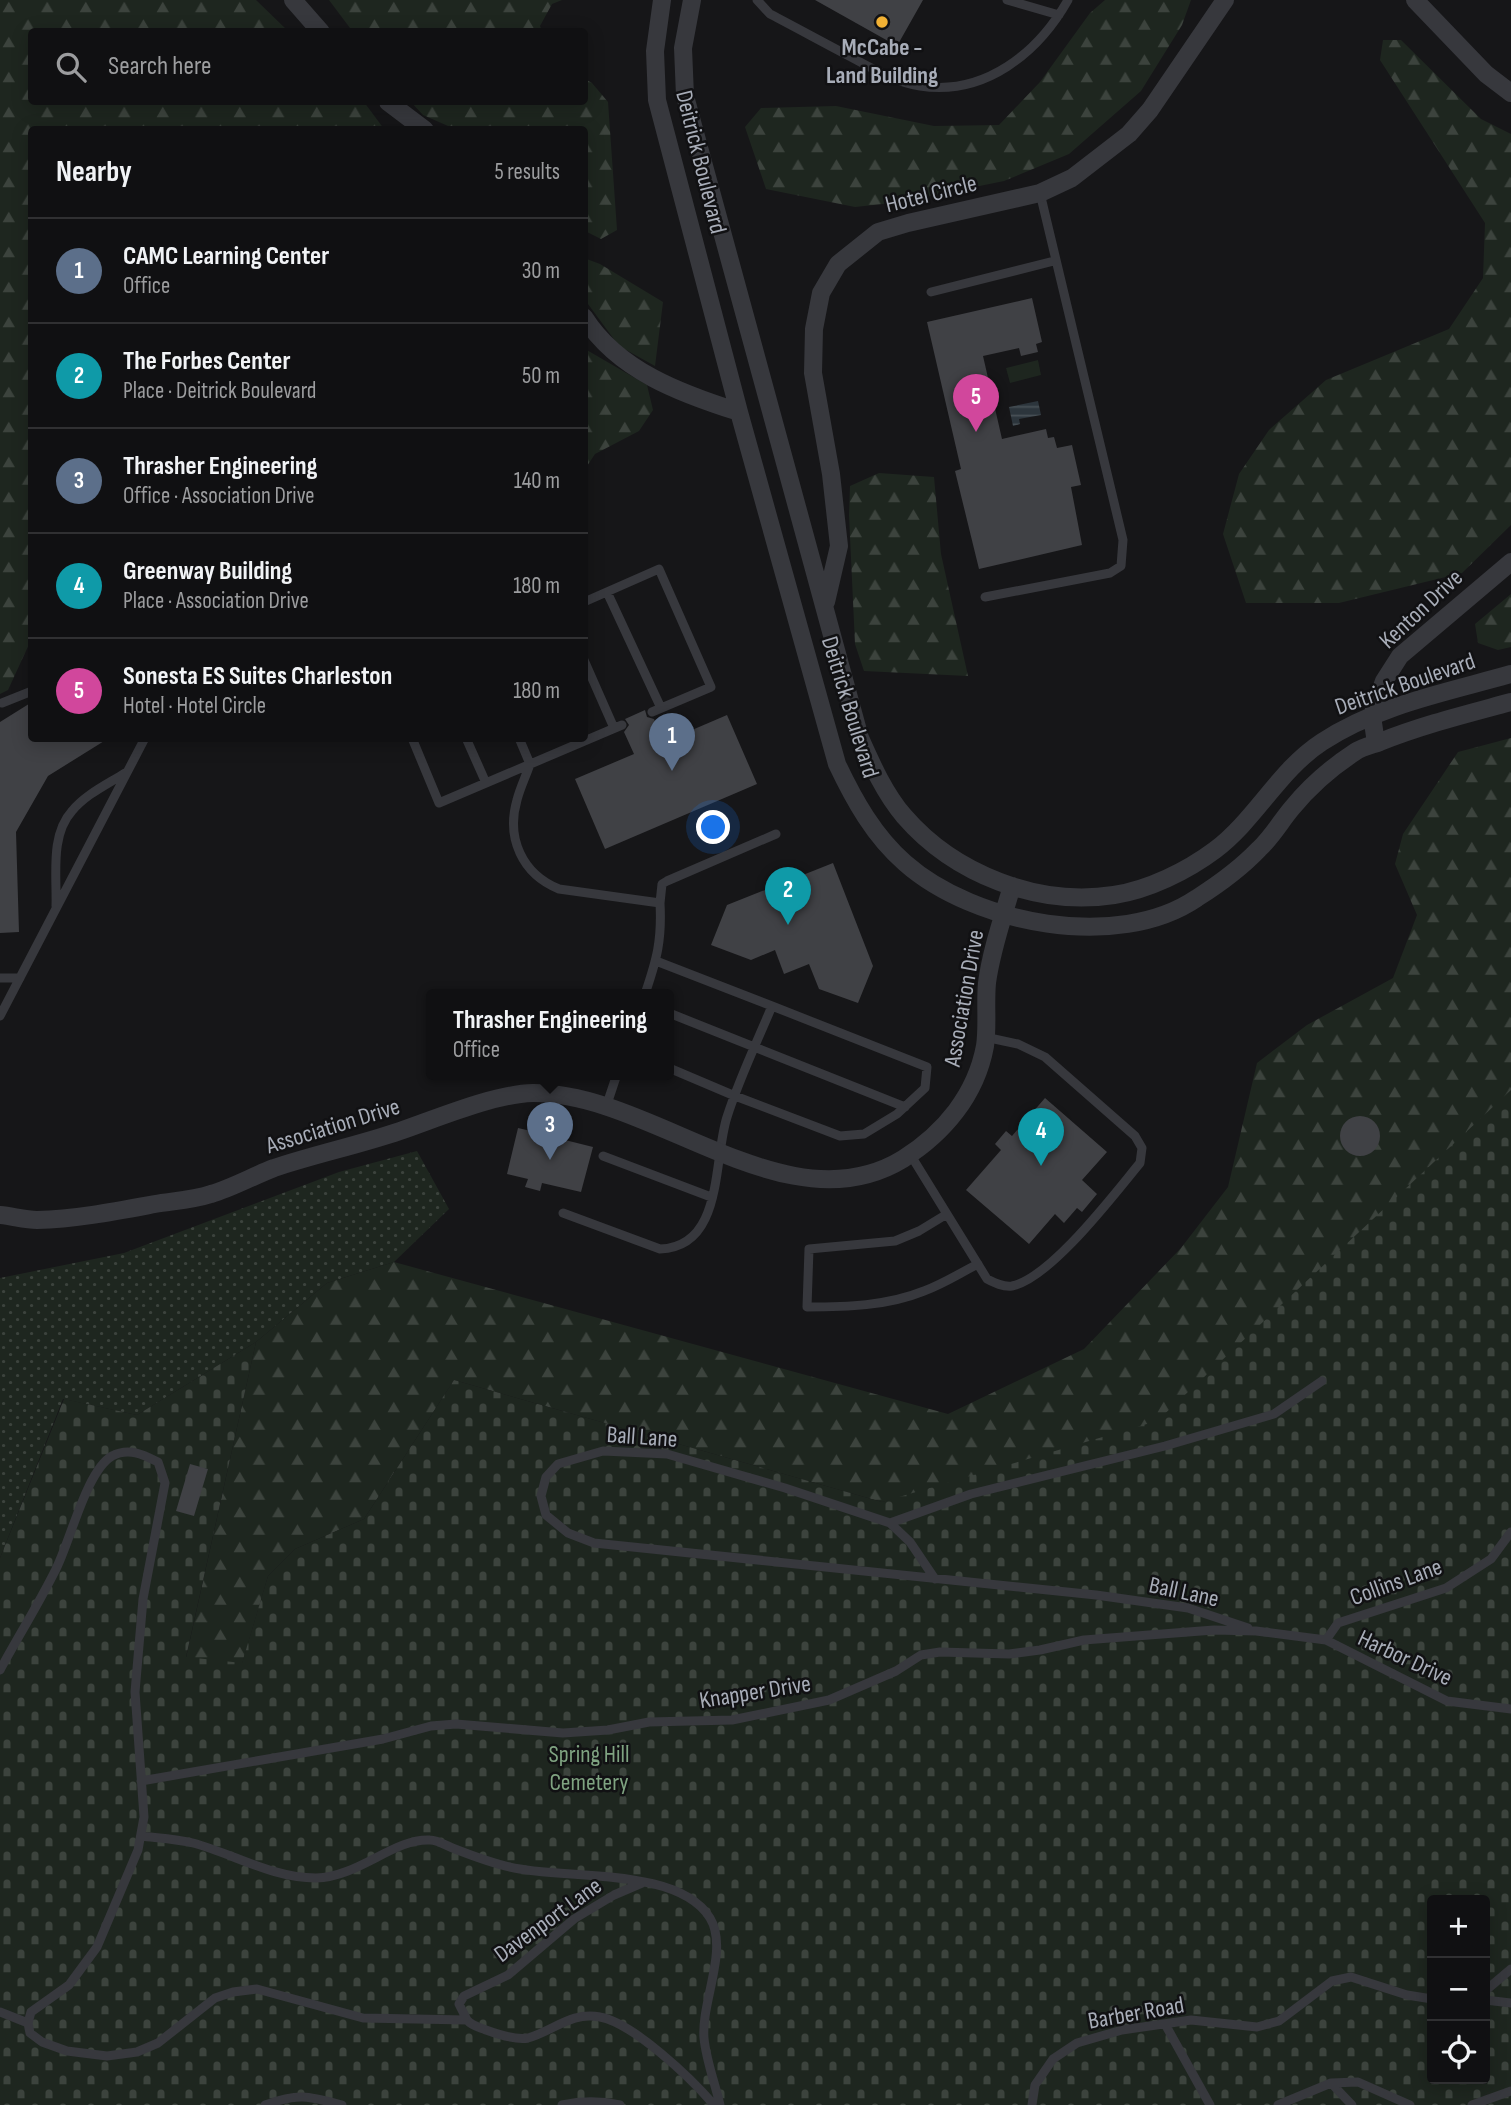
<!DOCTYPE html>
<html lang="en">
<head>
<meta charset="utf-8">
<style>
	body { margin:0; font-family:"Sofia Sans Condensed",sans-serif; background:#1e1e20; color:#f1f3f6 }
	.controls { position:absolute; right:21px; bottom:21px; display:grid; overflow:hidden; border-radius:7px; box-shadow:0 4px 18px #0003 }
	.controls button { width:63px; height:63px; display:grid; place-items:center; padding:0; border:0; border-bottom:2px solid #303032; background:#101012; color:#f1f3f6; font:35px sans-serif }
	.you { position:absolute; left:714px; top:828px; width:24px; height:24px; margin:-18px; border:5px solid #fff; border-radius:50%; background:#1a73e8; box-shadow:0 0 0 10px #1a73e833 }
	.badge { display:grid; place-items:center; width:46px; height:46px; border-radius:50%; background:#ea580c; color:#fff; font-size:23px; font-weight:700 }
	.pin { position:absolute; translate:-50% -58px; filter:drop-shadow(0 2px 4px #0008) }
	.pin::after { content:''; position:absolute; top:37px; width:24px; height:21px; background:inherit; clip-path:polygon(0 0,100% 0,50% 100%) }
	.popup { position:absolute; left:426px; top:989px; width:248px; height:91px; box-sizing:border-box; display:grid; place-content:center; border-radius:7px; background:#101012; filter:drop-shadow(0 2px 5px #0005); font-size:23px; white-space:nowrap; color:#9c9d9f }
	.popup b { font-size:26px; color:#f1f3f6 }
	.popup::after { content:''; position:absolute; left:50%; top:100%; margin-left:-14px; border:14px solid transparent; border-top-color:#101012 }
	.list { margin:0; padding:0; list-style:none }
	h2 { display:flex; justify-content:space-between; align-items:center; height:91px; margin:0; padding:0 28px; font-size:30px }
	h2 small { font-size:23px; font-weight:400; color:#9c9d9f }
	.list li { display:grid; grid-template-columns:46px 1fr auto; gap:21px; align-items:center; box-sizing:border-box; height:105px; padding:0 28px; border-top:2px solid #303032 }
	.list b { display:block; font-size:26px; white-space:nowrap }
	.list p { margin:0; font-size:23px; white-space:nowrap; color:#9c9d9f }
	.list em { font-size:23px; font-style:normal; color:#9c9d9f }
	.icon { flex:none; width:38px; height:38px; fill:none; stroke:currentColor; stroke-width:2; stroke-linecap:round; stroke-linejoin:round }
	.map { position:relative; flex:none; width:1511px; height:2105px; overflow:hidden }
	.search { position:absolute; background:#101012; box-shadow:0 4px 18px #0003; left:28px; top:28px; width:560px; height:77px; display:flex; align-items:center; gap:18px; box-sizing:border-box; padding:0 24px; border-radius:7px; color:#9c9d9f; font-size:26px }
	.panel { position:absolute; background:#101012; box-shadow:0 4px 18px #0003; left:28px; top:126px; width:560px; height:616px; border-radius:7px }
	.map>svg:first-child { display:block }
</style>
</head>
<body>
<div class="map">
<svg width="1511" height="2105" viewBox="0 0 1511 2105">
	<defs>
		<pattern id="green-dots" width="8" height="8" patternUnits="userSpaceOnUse" patternTransform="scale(1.75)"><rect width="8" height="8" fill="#1e261f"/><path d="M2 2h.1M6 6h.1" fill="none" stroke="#3c433d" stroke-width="1.8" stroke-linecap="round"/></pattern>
		<pattern id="forest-firs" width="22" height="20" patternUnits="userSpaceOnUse" patternTransform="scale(1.75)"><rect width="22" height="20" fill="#1e261f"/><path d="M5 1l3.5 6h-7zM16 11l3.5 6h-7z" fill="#3c433d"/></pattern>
		<pattern id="cemetery-stones" width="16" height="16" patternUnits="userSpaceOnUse" patternTransform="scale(1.75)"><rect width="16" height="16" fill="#1e261f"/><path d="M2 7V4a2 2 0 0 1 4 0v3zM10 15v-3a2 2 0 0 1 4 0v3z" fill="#3c433d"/></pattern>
		<pattern id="water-rules" width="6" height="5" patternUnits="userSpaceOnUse" patternTransform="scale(1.75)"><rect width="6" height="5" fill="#2c353c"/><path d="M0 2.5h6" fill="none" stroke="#485056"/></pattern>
	</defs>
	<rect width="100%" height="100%" fill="#161618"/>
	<path fill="url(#green-dots)" d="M 417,1151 L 449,1209 L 394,1262 L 327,1283 L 256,1342 L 137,1415 L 63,1399 L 0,1558 L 0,1278 L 124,1253 L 339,1172 Z"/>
	<path fill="url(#forest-firs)" d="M 0,0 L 256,0 L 288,31 L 32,32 L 32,102 L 364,102 L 384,129 L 32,130 L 31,640 L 8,690 L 0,694 Z
		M 329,0 L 562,0 L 552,4 L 540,26 L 542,31 L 353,32 Z
		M 1105,0 L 1191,0 L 1182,25 L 1141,91 L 1069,154 L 1004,181 L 901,202 L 855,207 L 766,189 L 745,127 L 761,108 L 836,106 L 934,126 L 999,125 L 1040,82 L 1090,13 Z
		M 1383,40 L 1401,40 L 1481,119 L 1511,134 L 1511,525 L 1462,573 L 1339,603 L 1246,603 L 1223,534 L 1239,474 L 1269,430 L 1326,380 L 1449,329 L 1483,278 L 1485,223 L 1380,60 Z
		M 585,79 L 592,83 L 608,102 L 617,230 L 601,239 L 585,231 L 584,130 L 455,129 L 423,115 L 411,102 L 584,102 Z
		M 584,258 L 600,264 L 663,302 L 655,366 L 619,346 L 585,300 Z
		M 585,349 L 647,385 L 653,410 L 639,431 L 595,454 L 585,469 Z
		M 879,473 L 934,477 L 941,554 L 968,676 L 864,671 L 855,644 L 849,515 L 850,486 Z
		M 1511,594 L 1511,647 L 1498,650 L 1478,643 L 1475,624 Z
		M 1511,738 L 1511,1258 L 1162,1435 L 882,1502 L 454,1380 L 364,1519 L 295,1549 L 268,1576 L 242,1664 L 186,1658 L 256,1342 L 327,1283 L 394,1262 L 948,1414 L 1084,1349 L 1181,1248 L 1228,1187 L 1257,1063 L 1307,1025 L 1393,978 L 1417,915 L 1395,864 L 1403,834 L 1458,752 Z"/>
	<path fill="url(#cemetery-stones)" fill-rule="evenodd" d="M 1511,1090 L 1511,2105 L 0,2105 L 0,1558 L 64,1399 L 137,1415 L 256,1342 L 186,1657 L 242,1663 L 268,1576 L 295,1549 L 364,1519 L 454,1380 L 882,1502 L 1157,1421 ZM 1432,1900 L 1485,1900 L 1485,2079 L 1432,2079 Z"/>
	<path fill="#1e261f" d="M 1038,360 L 1041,375 L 1010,383 L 1006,368 Z"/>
	<path fill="url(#water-rules)" d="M 1038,401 L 1041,415 L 1019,419 L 1020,424 L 1013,426 L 1009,407 Z"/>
	<path fill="#404145" d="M 815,0 L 923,0 L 897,46 Z
		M 1032,298 L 1042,342 L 1036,344 L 1038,352 L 1021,356 L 1019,348 L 983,356 L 1002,439 L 1046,429 L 1048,438 L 1054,437 L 1057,448 L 1072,445 L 1081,485 L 1071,487 L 1082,545 L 979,569 L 955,471 L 961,469 L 927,322 Z
		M 32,702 L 32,738 L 109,738 L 48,776 L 16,832 L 19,932 L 0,933 L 0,722 Z
		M 645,710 L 647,717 L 654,719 L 664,742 L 727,715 L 757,784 L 605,849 L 575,779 L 634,754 L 624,732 L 629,725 L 625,719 Z
		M 833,863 L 873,966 L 858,1003 L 819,989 L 809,964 L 784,974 L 775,950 L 751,960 L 711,945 L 727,905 Z
		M 1045,1098 L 1107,1152 L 1082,1180 L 1097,1194 L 1082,1212 L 1077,1208 L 1064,1223 L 1055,1214 L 1029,1244 L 966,1190 L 1001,1150 L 995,1144 L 1006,1131 L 1012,1136 Z
		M1340 1136a20 20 0 1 1 40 0a20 20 0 1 1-40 0Z
		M 518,1128 L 548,1135 L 550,1128 L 563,1131 L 561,1139 L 593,1147 L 581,1192 L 542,1183 L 540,1191 L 525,1187 L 528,1179 L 507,1174 Z
		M 190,1464 L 208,1469 L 194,1516 L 176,1511 Z"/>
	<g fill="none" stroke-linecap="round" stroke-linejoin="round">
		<path stroke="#37383d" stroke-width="9" d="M 757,0 L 770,14 C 797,28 824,43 851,57 C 873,69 895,82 920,86 C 985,96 1038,53 1068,0
			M 1007,0 L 1059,15
			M 931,292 L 1054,261
			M 607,592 L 661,708
			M 985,597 L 1110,573 L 1121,566 L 1123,540 L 1040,193
			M 584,602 L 659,569 L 711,687 L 652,712
			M 584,660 L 614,728
			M 2,703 L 32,691
			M 412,738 L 439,803 L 622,725
			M 466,738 L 486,783
			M 519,738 L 530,764 C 526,776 520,788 517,800 C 506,838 522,874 559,889 L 660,903 L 662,884 L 667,881 L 776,834
			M 56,906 C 57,876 50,835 72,811 C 86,794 108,784 125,773
			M 656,961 L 772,1006
			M 0,978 L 20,978
			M 645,994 C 657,959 662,940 660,903
			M 669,1013 L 905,1107
			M 0,1016 L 145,738
			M 606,1107 L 617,1074
			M 910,1154 L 987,1279 C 995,1283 1003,1287 1012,1286 C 1051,1278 1115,1193 1140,1163 L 1142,1148 L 1135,1136 L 1045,1057 L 1018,1044 L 985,1037
			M 603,1156 L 711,1197
			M 563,1213 L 660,1249 C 724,1247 713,1160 727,1117 C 739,1079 757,1042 772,1006 L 927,1067 L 925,1088 L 897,1114 L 864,1134 L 840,1136 L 735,1096 L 669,1068
			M 947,1214 L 919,1231 L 895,1241 L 809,1249 L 807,1307 C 846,1307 887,1306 924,1291 C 943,1284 960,1273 978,1264
			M 890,1523 L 971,1494 L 1165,1446 L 1274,1414 L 1322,1381
			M 935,1579 L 910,1542 L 890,1523 L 785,1488 L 667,1454 L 603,1451 L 558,1464 L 546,1477 L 541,1496 L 546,1515 L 568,1533 L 594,1543 L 1096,1595 L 1188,1608 L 1248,1628
			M 1326,1640 L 1338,1623 L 1446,1588 L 1491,1559 L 1511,1532
			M 0,1670 C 18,1637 38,1605 55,1571 C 70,1543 86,1471 112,1456 C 129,1447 144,1455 158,1462 L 165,1483 L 143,1599 L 135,1692 L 144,1817 L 138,1850 L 97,1947 L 69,1985 L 31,2012 L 28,2023 L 30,2033 L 42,2042 L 67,2051 L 107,2056 L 137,2052 L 158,2043 L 215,1998 L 233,1992 L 257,1989 L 363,2018 L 467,2020 C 472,2026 479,2027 486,2030 C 497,2034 517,2040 528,2038 C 553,2031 572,2011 600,2017 C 633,2023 691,2078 714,2105
			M 141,1781 L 383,1739 L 431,1726 L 456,1724 L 563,1733 L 608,1730 L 649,1722 L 732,1720 L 829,1700 L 896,1671 L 921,1655 L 940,1652 L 1009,1654 L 1040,1650 L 1084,1640 L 1214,1630 L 1256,1631 L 1326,1640 L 1447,1701 L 1511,1709
			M 141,1836 C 158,1838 177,1839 193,1843 C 234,1854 272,1878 316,1878 C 359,1877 394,1838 430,1840 C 438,1840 447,1846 455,1849 C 473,1856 491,1863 510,1867 C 564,1880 678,1866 710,1918 C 729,1949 701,2002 704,2038 C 706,2060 715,2083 720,2105
			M 1485,1991 L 1511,1969
			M 1485,2000 L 1511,2003
			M 0,2012 L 28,2023
			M 467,2020 L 459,2004 L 464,1996 L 508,1975 L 574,1919 L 614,1895 L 642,1883
			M 1165,2024 L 1210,2105
			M 1331,2083 L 1352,2105
			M 265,2105 C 299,2093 308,2096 342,2105
			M 562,2105 C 580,2101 602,2101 620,2105
			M 1032,2105 L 1035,2085 L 1053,2059 L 1077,2043 L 1122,2030 L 1191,2020 L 1257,2027 L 1279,2021 L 1332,1981 L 1351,1977 L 1407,1995 L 1432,1999
			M 1278,2105 L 1331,2083 L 1358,2082 L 1410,2105
			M 1472,2105 L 1511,2091"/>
		<path stroke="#37383d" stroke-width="18" d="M 293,0 L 321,32
			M 662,0 L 655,51 L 657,100 L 739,412 L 837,764 C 854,800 874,836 905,863 C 974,924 1118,952 1197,898 C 1219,884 1241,868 1259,849 C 1272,837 1281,821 1292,808 C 1310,786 1332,767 1355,752 C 1362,747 1372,745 1380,742 C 1422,725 1467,714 1511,702
			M 692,0 L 683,48 L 685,96 L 860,738 C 872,765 885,794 904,816 C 954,874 1038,907 1114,895 C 1148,890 1187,871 1215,850 C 1256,819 1279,770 1322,742 C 1378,705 1448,692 1511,674
			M 1415,0 L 1486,74 L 1511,93
			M 388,102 L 425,130
			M 584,317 C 618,371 682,394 739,412
			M 826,602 L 839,546 L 831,474 L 813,373 L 814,329 L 821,293 L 838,264 L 878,232 L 908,223 L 1040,193 L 1072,178 L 1129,134 L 1150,110 L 1225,0
			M 1376,743 L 1372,716 L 1384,681 L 1400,656 L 1511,562
			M 0,1215 C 12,1216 25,1220 37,1220 C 76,1219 117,1211 155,1204 C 173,1201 193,1200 211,1194 C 232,1188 253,1176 274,1168 C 316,1154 359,1145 400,1131 C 438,1118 494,1094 533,1093 C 652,1092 787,1230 903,1159 C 944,1133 976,1095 985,1046 C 988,1026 985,1004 987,983 C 991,951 1003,917 1012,886"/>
	</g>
	<circle fill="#f2b134" stroke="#111113" stroke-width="2.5" cx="882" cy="22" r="7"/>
	<g text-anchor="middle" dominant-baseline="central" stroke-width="5" stroke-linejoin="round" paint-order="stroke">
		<g font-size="24" font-weight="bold" fill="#a8adb8" stroke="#111113">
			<text x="882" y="47">McCabe -<tspan x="882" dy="28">Land Building</tspan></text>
		</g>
		<g font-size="24" fill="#a8adb8" stroke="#111113">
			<text transform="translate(701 162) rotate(76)">Deitrick Boulevard</text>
			<text transform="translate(931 194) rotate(-14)">Hotel Circle</text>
			<text transform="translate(1421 609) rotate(-43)">Kenton Drive</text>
			<text transform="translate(1405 684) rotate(-19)">Deitrick Boulevard</text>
			<text transform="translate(850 707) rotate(73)">Deitrick Boulevard</text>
			<text transform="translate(964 998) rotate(-80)">Association Drive</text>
			<text transform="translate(333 1126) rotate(-17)">Association Drive</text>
			<text transform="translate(642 1437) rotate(4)">Ball Lane</text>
			<text transform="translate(1396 1582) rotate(-20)">Collins Lane</text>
			<text transform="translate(1184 1592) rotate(12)">Ball Lane</text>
			<text transform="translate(1405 1658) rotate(25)">Harbor Drive</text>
			<text transform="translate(755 1692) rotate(-9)">Knapper Drive</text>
			<text transform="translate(548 1920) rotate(-36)">Davenport Lane</text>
			<text transform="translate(1136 2013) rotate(-10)">Barber Road</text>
		</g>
		<g font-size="24" fill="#7fa381" stroke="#111113">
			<text x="589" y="1754">Spring Hill<tspan x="589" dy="28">Cemetery</tspan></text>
		</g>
	</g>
</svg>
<div class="controls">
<button>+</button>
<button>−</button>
<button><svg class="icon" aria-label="locate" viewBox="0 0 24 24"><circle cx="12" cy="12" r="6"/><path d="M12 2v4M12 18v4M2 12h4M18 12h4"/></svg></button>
</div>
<div class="you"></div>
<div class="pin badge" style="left:672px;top:771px;background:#5c6f8a">1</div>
<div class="pin badge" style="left:788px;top:925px;background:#0f9aa8">2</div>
<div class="pin badge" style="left:550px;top:1160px;background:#5c6f8a">3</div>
<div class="popup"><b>Thrasher Engineering</b>Office</div>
<div class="pin badge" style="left:1041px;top:1166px;background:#0f9aa8">4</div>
<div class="pin badge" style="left:976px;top:432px;background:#d1479c">5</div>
<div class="search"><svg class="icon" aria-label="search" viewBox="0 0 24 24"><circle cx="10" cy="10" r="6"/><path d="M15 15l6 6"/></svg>Search here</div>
<section class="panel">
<h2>Nearby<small>5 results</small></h2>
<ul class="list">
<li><span class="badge" style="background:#5c6f8a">1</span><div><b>CAMC Learning Center</b><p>Office</p></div><em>30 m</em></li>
<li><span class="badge" style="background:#0f9aa8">2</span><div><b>The Forbes Center</b><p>Place · Deitrick Boulevard</p></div><em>50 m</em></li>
<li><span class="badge" style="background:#5c6f8a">3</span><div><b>Thrasher Engineering</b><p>Office · Association Drive</p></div><em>140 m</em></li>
<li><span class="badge" style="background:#0f9aa8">4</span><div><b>Greenway Building</b><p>Place · Association Drive</p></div><em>180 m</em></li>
<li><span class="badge" style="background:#d1479c">5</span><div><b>Sonesta ES Suites Charleston</b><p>Hotel · Hotel Circle</p></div><em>180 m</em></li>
</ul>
</section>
</div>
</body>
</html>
